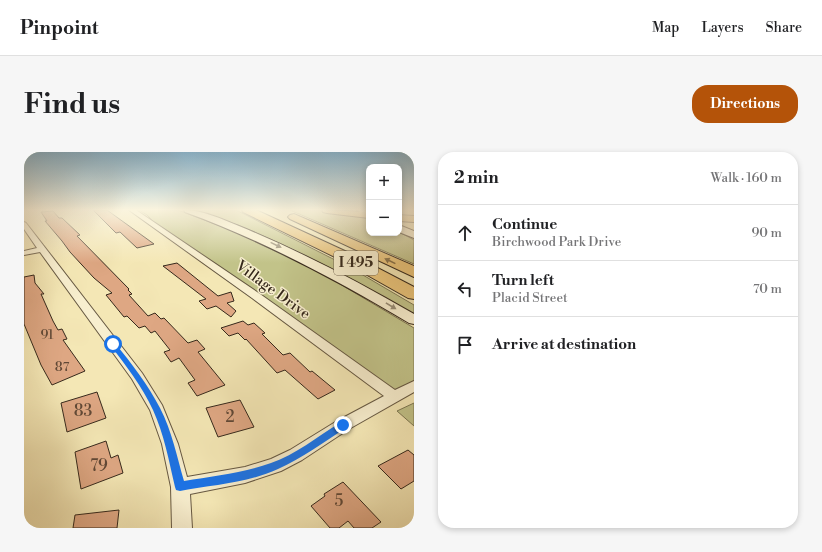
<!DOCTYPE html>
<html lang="en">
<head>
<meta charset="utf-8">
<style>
	body { margin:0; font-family:"Libre Bodoni",serif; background:#f6f6f6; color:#202124 }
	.controls { position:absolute; right:12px; top:12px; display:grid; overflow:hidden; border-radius:8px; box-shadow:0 2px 6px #0003 }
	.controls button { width:36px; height:36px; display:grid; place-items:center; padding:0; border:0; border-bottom:1px solid #e0e0e0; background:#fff; color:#202124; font:20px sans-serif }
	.stop { position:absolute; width:12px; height:12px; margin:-9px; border:3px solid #1a73e8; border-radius:50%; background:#fff }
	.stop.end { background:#1a73e8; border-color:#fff; box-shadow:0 1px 4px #0008 }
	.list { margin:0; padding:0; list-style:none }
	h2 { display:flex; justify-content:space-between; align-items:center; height:52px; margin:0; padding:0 16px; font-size:17px }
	h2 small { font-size:13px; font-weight:400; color:#757577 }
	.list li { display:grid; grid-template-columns:26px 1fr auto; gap:12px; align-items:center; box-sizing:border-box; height:56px; padding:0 16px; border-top:1px solid #e0e0e0 }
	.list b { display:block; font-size:15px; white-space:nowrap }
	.list p { margin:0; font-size:13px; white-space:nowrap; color:#757577 }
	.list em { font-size:13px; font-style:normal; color:#757577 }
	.icon { flex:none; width:22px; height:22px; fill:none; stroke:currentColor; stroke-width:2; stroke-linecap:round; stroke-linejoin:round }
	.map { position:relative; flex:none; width:390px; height:376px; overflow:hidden; border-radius:16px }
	header { display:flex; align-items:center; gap:24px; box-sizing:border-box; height:56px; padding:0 20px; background:#fff; border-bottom:1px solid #e0e0e0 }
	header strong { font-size:19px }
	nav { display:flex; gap:22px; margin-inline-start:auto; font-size:14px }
	.intro { display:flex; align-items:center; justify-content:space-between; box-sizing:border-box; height:96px; padding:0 24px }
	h1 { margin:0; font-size:28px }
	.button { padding:10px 18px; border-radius:16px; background:#b45309; color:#fff; font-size:14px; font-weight:700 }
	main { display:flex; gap:24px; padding:0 24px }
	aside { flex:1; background:#fff; border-radius:16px; box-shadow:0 2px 6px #0003 }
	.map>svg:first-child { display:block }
</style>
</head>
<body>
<header>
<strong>Pinpoint</strong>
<nav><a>Map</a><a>Layers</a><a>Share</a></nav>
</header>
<div class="intro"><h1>Find us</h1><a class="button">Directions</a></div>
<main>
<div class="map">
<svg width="390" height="376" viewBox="0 0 390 376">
	<rect width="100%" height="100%" fill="#f4e7b5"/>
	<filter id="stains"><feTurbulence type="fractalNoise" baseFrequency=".005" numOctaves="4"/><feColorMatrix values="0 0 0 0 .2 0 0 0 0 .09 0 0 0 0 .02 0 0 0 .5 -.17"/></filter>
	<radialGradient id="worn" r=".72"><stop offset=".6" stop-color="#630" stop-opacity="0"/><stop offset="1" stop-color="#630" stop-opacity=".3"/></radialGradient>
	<path fill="#c2c389" stroke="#7c7652" d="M 115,58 L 154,58 L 220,83 L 264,104 L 311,129 L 390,176 L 390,234 L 371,245 L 136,76 L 123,63 Z
		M 172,58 L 212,58 L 216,60 L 327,116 L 390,153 L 390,162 C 319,123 249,83 172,58 Z
		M 266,58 L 291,58 L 342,64 L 345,65 L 345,81 L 375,80 L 390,88 L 390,112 Z
		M 390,251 L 390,274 L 373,259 Z"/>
	<path fill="#dea783" stroke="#36291c" d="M 69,58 L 83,58 L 130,92 L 113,96 L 96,80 L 92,81 Z
		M 29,59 L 35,66 L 38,66 L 56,83 L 53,84 L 105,137 L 104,138 L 108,142 L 105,143 L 124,164 L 131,161 L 137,167 L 140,166 L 164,191 L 173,188 L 181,197 L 174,200 L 201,233 L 173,244 L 164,231 L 171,228 L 155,206 L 147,210 L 140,200 L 146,198 L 131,179 L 127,181 L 121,174 L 115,176 L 103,164 L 100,165 L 82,143 L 88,141 L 70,126 L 46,100 L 38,89 L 21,69 L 23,69 L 17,60 Z
		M 153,111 L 194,144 L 207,140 L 210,149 L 203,151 L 212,159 L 207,165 L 192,154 L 183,157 L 175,149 L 182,147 L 139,114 Z
		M 10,123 L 11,131 L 20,142 L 17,142 L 29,169 L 34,178 L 38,177 L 43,187 L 39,188 L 61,219 L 28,233 L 17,213 L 0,172 L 0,125 Z
		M 219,169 L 224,173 L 230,171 L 241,181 L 238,182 L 259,203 L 266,201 L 286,220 L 288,219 L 311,238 L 294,247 L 261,218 L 253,221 L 222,187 L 221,188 L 214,181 L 205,184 L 197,176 Z
		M 73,240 L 82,266 L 43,280 L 37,251 Z
		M 216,248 L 230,275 L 194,285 L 182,256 Z
		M 82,289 L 87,306 L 94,303 L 99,321 L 57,337 L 51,300 Z
		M 384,298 L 390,303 L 390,329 L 377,337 L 354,314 Z
		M 319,330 L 357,370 L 348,376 L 330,376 L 324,369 L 315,376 L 306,376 L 287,354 L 301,344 L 300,342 Z
		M 95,358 L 93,376 L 49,376 L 51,363 Z"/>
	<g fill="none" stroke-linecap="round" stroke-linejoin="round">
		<g stroke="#665842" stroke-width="2">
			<path id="minor" d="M 105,58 L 112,58 L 236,142 L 371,238 L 390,229 L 390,240 L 325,277 L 278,308 L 257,319 L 221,331 L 166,342 L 168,376 L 148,376 L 147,335 L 138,292 L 126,258 L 108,227 L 16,100 L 0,103 L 0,99 L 13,96 L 0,77 L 0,70 L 2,71 L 118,221 L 138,253 L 154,292 L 163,325 L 221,315 L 247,307 L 266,298 L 313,269 L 360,244 L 228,146 Z"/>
		</g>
		<g stroke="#36291c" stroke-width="2">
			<path id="secondary" d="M 160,58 C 179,58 197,67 215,74 C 276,99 333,129 390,162 L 390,172 L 385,171 C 313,128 240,89 161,60 Z
				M 333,58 L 345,59 L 345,65 Z
				M 375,73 L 390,79 L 390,86 L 375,80 Z"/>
		</g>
		<g stroke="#36291c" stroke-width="2">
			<path id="motorway" d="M 218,58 L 232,58 L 323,100 L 390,135 L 390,147 L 384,146 L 313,106 L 219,60 Z
				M 298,58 L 345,60 L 345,66 L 303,61 L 299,60 Z
				M 270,62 L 390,114 L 390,125 L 266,67 L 264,65 L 266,63 Z
				M 375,63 L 390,64 L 390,70 L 375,69 Z"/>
		</g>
		<use href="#minor" fill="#f8efcf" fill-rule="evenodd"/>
		<use href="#secondary" fill="#f8efcf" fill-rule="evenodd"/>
		<use href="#motorway" fill="#eac47a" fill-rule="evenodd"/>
	</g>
	<defs><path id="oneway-solid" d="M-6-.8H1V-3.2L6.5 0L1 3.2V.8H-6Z"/></defs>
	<g fill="#978c76">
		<use href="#oneway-solid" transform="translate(252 93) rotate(26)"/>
		<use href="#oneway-solid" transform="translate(367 154) rotate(31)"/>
	</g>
	<use fill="#876f46" href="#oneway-solid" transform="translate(366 109) rotate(-154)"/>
	<linearGradient id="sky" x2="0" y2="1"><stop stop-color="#8ab8d3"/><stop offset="0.52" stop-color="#faf4de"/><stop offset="1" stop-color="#faf4de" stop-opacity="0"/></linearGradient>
	<rect width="390" height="111" fill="url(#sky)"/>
	<path fill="#1a73e8" d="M 87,191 L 91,191 C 108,212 124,233 136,256 C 148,279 153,305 160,329 C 189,324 219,321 247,311 C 271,303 294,284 316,271 L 322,271 L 323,273 L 322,276 C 300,290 278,306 254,317 C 224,331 188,333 156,339 L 152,338 L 151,335 C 145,309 140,282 129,258 C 118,234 102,214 87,194 Z"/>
	<g text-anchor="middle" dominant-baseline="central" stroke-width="3" stroke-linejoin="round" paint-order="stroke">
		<g font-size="13" fill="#604836">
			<text x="23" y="183">91</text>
			<text x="38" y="215">87</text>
		</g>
		<rect fill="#f8efcf" stroke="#706452" stroke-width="1" x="310" y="99" width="44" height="24" rx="3"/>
		<g font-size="14" font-weight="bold" fill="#36291c">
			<text x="332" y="111">I 495</text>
		</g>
		<g font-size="15" fill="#36291c" stroke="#f8efcf">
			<text transform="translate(249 138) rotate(36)">Village Drive</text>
		</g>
		<g font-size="16" fill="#604836">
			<text x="59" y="259">83</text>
			<text x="206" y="265">2</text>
			<text x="75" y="314">79</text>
			<text x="315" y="349">5</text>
		</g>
	</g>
	<rect width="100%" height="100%" filter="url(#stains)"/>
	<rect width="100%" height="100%" fill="url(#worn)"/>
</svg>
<div class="controls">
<button>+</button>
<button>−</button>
</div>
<div class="stop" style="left:89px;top:192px"></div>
<div class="stop end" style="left:319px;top:273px"></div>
</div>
<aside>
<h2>2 min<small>Walk · 160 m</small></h2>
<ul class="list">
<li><svg class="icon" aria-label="ahead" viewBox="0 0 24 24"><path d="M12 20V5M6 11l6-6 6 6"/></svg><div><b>Continue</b><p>Birchwood Park Drive</p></div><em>90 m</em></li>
<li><svg class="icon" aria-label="left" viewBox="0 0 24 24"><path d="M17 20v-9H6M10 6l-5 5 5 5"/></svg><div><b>Turn left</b><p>Placid Street</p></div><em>70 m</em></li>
<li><svg class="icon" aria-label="arrive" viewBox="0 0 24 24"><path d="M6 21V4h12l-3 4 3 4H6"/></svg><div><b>Arrive at destination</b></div></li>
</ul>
</aside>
</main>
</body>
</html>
